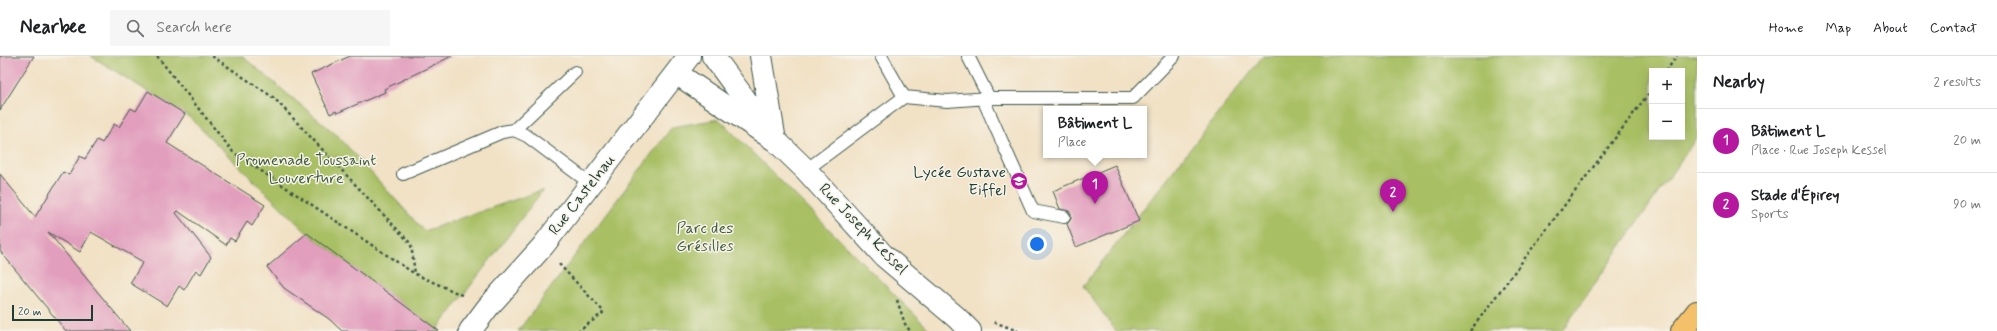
<!DOCTYPE html>
<html lang="en">
<head>
<meta charset="utf-8">
<style>
	body { margin:0; font-family:Mynerve,sans-serif; background:#f6f6f6; color:#202124 }
	.controls { position:absolute; right:12px; top:12px; display:grid; overflow:hidden; border-radius:0px; box-shadow:0 4px 16px #0002 }
	.controls button { width:36px; height:36px; display:grid; place-items:center; padding:0; border:0; border-bottom:1px solid #e0e0e0; background:#fff; color:#202124; font:20px sans-serif }
	.scale { position:absolute; left:12px; bottom:10px; width:81px; box-sizing:border-box; padding-left:4px; border:2px solid #1f3d34; border-top:0; font-size:11px; line-height:14px; white-space:nowrap; color:#1f3d34; -webkit-text-stroke:3px #f7f3e8; paint-order:stroke }
	.you { position:absolute; left:1037px; top:188px; width:14px; height:14px; margin:-10px; border:3px solid #fff; border-radius:50%; background:#1a73e8; box-shadow:0 0 0 6px #1a73e833 }
	.badge { display:grid; place-items:center; width:26px; height:26px; border-radius:50%; background:#b5179e; color:#fff; font-size:13px; font-weight:700 }
	.pin { position:absolute; translate:-50% -33px; filter:drop-shadow(0 1px 2px #0008) }
	.pin::after { content:''; position:absolute; top:21px; width:14px; height:12px; background:inherit; clip-path:polygon(0 0,100% 0,50% 100%) }
	.popup { position:absolute; left:1043px; top:50px; width:104px; height:52px; box-sizing:border-box; display:grid; place-content:center; border-radius:0px; background:#fff; filter:drop-shadow(0 1px 3px #0005); font-size:13px; white-space:nowrap; color:#757577 }
	.popup b { font-size:15px; color:#202124 }
	.popup::after { content:''; position:absolute; left:50%; top:100%; margin-left:-8px; border:8px solid transparent; border-top-color:#fff }
	.list { margin:0; padding:0; list-style:none }
	h2 { display:flex; justify-content:space-between; align-items:center; height:52px; margin:0; padding:0 16px; font-size:17px }
	h2 small { font-size:13px; font-weight:400; color:#757577 }
	.list li { display:grid; grid-template-columns:26px 1fr auto; gap:12px; align-items:center; box-sizing:border-box; height:64px; padding:0 16px; border-top:1px solid #e0e0e0 }
	.list b { display:block; font-size:15px; white-space:nowrap }
	.list p { margin:0; font-size:13px; white-space:nowrap; color:#757577 }
	.list em { font-size:13px; font-style:normal; color:#757577 }
	.icon { flex:none; width:22px; height:22px; fill:none; stroke:currentColor; stroke-width:2; stroke-linecap:round; stroke-linejoin:round }
	.map { position:relative; flex:none; width:1697px; height:275px; overflow:hidden }
	header { display:flex; align-items:center; gap:24px; box-sizing:border-box; height:56px; padding:0 20px; background:#fff; border-bottom:1px solid #e0e0e0 }
	header strong { font-size:19px }
	nav { display:flex; gap:22px; margin-inline-start:auto; font-size:14px }
	.search { width:280px; height:36px; background:#f6f6f6; display:flex; align-items:center; gap:10px; box-sizing:border-box; padding:0 14px; border-radius:0px; color:#757577; font-size:15px }
	main { display:flex }
	aside { flex:1; background:#fff }
	.map>svg:first-child { display:block }
</style>
</head>
<body>
<header>
<strong>Nearbee</strong>
<div class="search"><svg class="icon" aria-label="search" viewBox="0 0 24 24"><circle cx="10" cy="10" r="6"/><path d="M15 15l6 6"/></svg>Search here</div>
<nav><a>Home</a><a>Map</a><a>About</a><a>Contact</a></nav>
</header>
<main>
<div class="map">
<svg width="1697" height="275" viewBox="0 0 1697 275">
	<rect width="100%" height="100%" fill="#f7f3e8"/>
	<filter id="ink" filterUnits="userSpaceOnUse"><feTurbulence type="fractalNoise" baseFrequency=".025" numOctaves="2"/><feDisplacementMap in="SourceGraphic" scale="8" xChannelSelector="R" yChannelSelector="G"/><feConvolveMatrix kernelMatrix="1 2 1 2 8 2 1 2 1" color-interpolation-filters="sRGB"/></filter>
	<filter id="wash" filterUnits="userSpaceOnUse"><feTurbulence type="fractalNoise" baseFrequency=".012" numOctaves="4" result="noise"/><feDisplacementMap in="SourceGraphic" scale="16" xChannelSelector="R" yChannelSelector="G"/><feGaussianBlur stdDeviation="0.9" result="paint"/><feColorMatrix in="noise" values="0 0 0 0 0 0 0 0 0 0 0 0 0 0 0 0 0 1.4 0 .05"/><feComposite in="paint" operator="in"/></filter>
	<g filter="url(#wash)">
		<rect width="100%" height="100%" fill="#f1e1c5"/>
		<path fill="#a8bf64" stroke="#647e4c" fill-rule="evenodd" d="M 91,0 L 242,0 L 338,80 L 424,175 L 543,134 L 437,274 L 307,177 L 189,61 Z
			M 1263,0 L 1697,0 L 1697,81 L 1562,275 L 1116,275 L 1083,230 ZM 1652,15 L 1682,15 L 1682,81 L 1652,81 Z
			M 719,63 L 931,275 L 518,275 L 672,71 Z"/>
		<g id="blocks">
			<path fill="#e29fbd" d="M 0,0 L 34,0 L 0,54 Z
				M 350,0 L 452,0 L 384,33 L 385,36 L 337,57 L 336,55 L 330,58 L 311,18 Z
				M 148,35 L 185,58 L 167,87 L 265,149 L 252,170 L 247,166 L 235,185 L 230,182 L 226,189 L 178,155 L 176,157 L 211,201 L 201,218 L 196,214 L 184,234 L 179,230 L 167,250 L 130,227 L 143,206 L 91,176 L 80,196 L 48,176 L 130,275 L 66,275 L 0,195 L 0,118 L 35,161 L 63,116 L 69,119 L 80,100 L 85,103 L 97,84 L 102,87 L 114,68 L 119,71 L 131,52 L 136,55 Z
				M 1115,109 L 1139,165 L 1076,191 L 1067,168 L 1071,163 L 1071,158 L 1069,155 L 1060,153 L 1053,135 Z
				M 307,177 L 439,275 L 342,275 L 329,263 L 284,232 L 267,211 Z"/>
		</g>
	</g>
	<g filter="url(#ink)">
		<use href="#blocks" fill-opacity="0" stroke="#3e564a" stroke-width="1"/>
		<g fill="none" stroke-linecap="round" stroke-linejoin="round">
			<g stroke="#3e564a" stroke-width="14">
				<path id="service" d="M 968,0 L 989,42 L 1133,42 L 1174,0
					M 904,41 L 947,45 L 989,42
					M 983,43 L 1033,155 L 1064,161
					M 514,74 L 575,16
					M 806,114 L 904,41 L 881,0
					M 403,118 L 502,76 L 514,74 L 527,80 L 591,128"/>
			</g>
			<g stroke="#3e564a" stroke-width="24">
				<path id="minor" d="M 676,17 L 773,83
					M 470,275 L 488,251 L 543,190 L 689,0"/>
			</g>
			<g stroke="#3e564a" stroke-width="24">
				<path id="tertiary" d="M 713,0 L 775,84 L 806,114 L 884,200 L 956,261 L 970,275
					M 761,0 L 774,79"/>
			</g>
			<g stroke="#3e564a" stroke-width="24">
				<path id="trunk" d="M 1682,275 L 1697,256"/>
			</g>
			<path stroke="#3e564a" stroke-width="2.5" stroke-dasharray="3 3" stroke-linecap="butt" d="M 157,0 L 233,96 L 415,218 L 464,240
				M 212,0 L 274,42 L 411,188 L 415,218
				M 1666,15 L 1677,0
				M 559,208 L 604,256 L 579,275
				M 897,244 L 905,268 L 910,275
				M 994,266 L 1018,275
				M 1470,275 L 1652,33"/>
			<use href="#service" stroke="#fff" stroke-width="12"/>
			<use href="#minor" stroke="#fff" stroke-width="22"/>
			<use href="#tertiary" stroke="#fff" stroke-width="22"/>
			<use href="#trunk" stroke="#f4c16b" stroke-width="22"/>
		</g>
	</g>
	<defs>
		<g id="school-disc" transform="scale(0.9)"><circle r="9.5" fill="#b5179e" stroke="#f7f3e8"/><path d="M0-5L7-2L0 1L-7-2ZM-4 1L0 2.5L4 1V4Q0 6-4 4Z" fill="#fff"/></g>
	</defs>
	<g fill-rule="evenodd">
		<use href="#school-disc" x="1019" y="125"/>
	</g>
	<g text-anchor="middle" dominant-baseline="central" stroke-width="3" stroke-linejoin="round" paint-order="stroke">
		<g font-size="16" fill="#415e40" stroke="#f7f3e8">
			<text x="306" y="104">Promenade Toussaint<tspan x="306" dy="18">Louverture</tspan></text>
			<text x="705" y="172">Parc des<tspan x="705" dy="18">Grésilles</tspan></text>
		</g>
		<g font-size="16" fill="#1f3d34" stroke="#f7f3e8" text-anchor="end">
			<text x="1006" y="116">Lycée Gustave<tspan x="1006" dy="18">Eiffel</tspan></text>
		</g>
		<g font-size="16" fill="#1f3d34" stroke="#f7f3e8">
			<text transform="translate(582 139) rotate(-52)">Rue Castelnau</text>
			<text transform="translate(863 173) rotate(46)">Rue Joseph Kessel</text>
		</g>
	</g>
</svg>
<div class="controls">
<button>+</button>
<button>−</button>
</div>
<div class="scale">20 m</div>
<div class="you"></div>
<div class="pin badge" style="left:1095px;top:148px">1</div>
<div class="popup"><b>Bâtiment L</b>Place</div>
<div class="pin badge" style="left:1393px;top:156px">2</div>
</div>
<aside>
<h2>Nearby<small>2 results</small></h2>
<ul class="list">
<li><span class="badge">1</span><div><b>Bâtiment L</b><p>Place · Rue Joseph Kessel</p></div><em>20 m</em></li>
<li><span class="badge">2</span><div><b>Stade d'Épirey</b><p>Sports</p></div><em>90 m</em></li>
</ul>
</aside>
</main>
</body>
</html>
